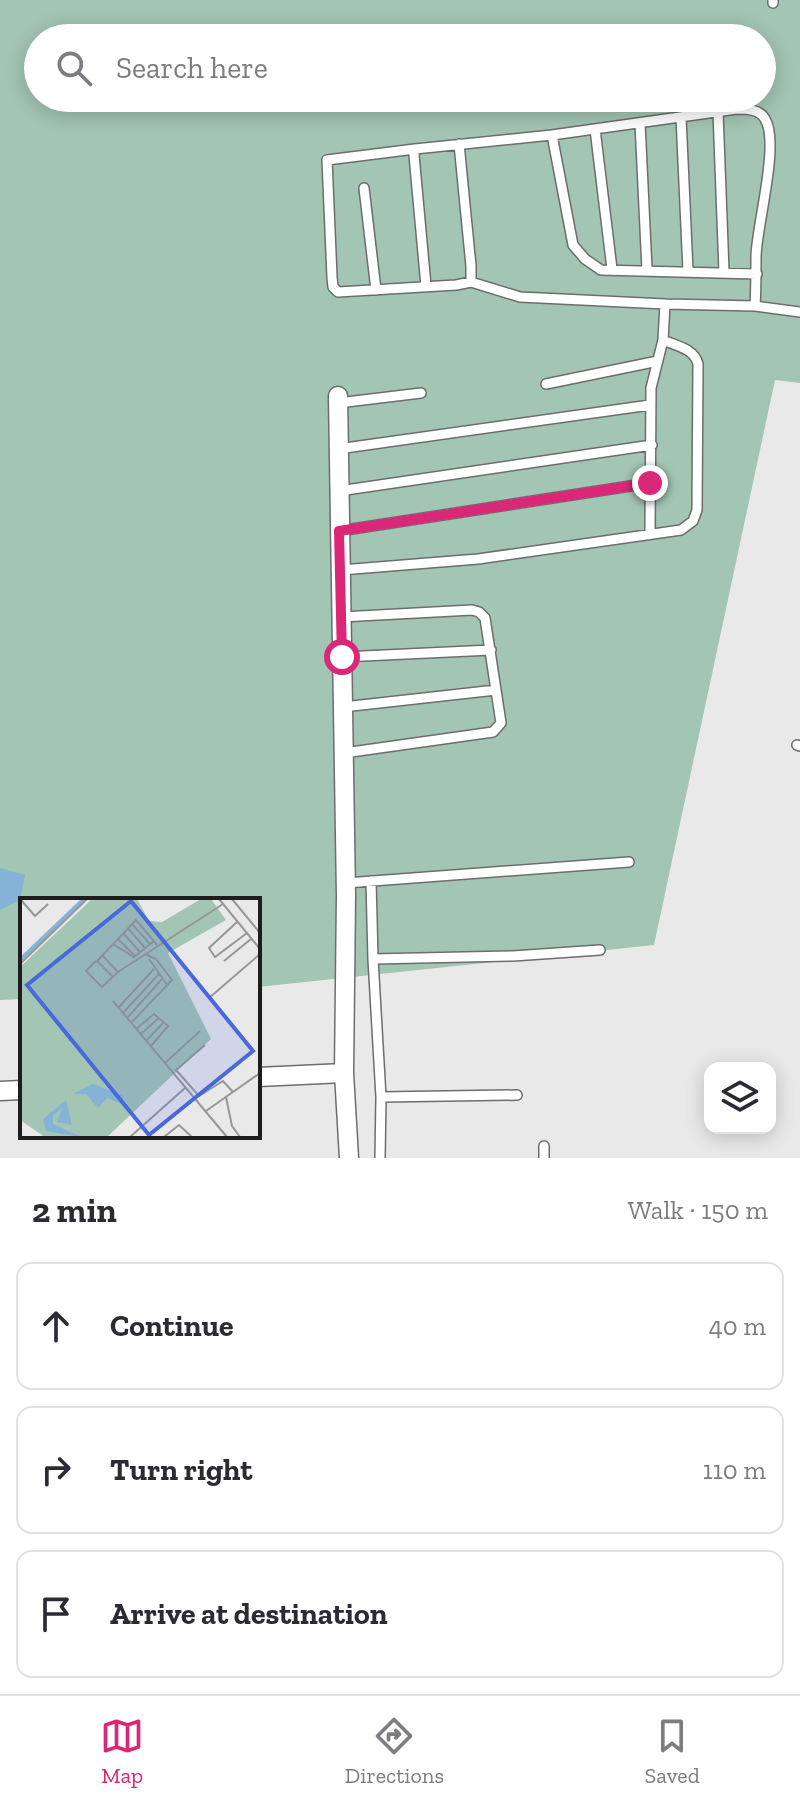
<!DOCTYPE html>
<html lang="en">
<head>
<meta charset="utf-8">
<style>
	body { margin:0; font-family:"Zilla Slab",serif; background:#f2f2f3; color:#2b2b33 }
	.controls { position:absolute; right:24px; bottom:24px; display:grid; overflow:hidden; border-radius:16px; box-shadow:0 4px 20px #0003 }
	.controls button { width:72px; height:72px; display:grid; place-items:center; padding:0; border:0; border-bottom:2px solid #e1e1e2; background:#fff; color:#2b2b33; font:40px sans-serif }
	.stop { position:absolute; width:24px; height:24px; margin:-18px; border:6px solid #db2777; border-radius:50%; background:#fff }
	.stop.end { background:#db2777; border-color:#fff; box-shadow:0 2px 8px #0008 }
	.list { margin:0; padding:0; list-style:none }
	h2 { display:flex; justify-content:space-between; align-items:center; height:104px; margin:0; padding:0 32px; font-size:34px }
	h2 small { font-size:26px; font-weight:400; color:#7c7c81 }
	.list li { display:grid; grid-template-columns:52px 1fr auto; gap:24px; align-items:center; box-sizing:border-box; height:128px; margin:0 16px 16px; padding:0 16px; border:2px solid #e1e1e2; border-radius:16px }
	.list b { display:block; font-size:30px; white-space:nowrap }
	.list em { font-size:26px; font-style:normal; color:#7c7c81 }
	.icon { flex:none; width:44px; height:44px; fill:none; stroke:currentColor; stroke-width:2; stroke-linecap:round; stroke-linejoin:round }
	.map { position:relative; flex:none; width:800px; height:1158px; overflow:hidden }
	.search { position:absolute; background:#fff; box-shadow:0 4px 20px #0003; left:24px; right:24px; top:24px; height:88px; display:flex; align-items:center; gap:20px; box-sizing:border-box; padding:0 28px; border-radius:44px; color:#7c7c81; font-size:30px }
	.sheet { height:536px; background:#fff }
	nav { display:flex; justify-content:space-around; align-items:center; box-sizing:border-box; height:112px; border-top:2px solid #e1e1e2; background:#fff; font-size:22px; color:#7c7c81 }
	nav a { display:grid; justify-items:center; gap:4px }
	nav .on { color:#db2777 }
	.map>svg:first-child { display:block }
</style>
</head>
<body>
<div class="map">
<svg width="800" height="1158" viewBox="0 0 800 1158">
	<rect width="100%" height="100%" fill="#e9e9ea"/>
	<path fill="#a3c5b3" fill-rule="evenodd" d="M 0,0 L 800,0 L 800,383 L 775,380 L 654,945 L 258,987 L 258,900 L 22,900 L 22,999 L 0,1000 ZM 38,38 L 762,38 L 762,98 L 38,98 Z"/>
	<path fill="#85b3d7" d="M 0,868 L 25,875 L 20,900 L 0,910 Z"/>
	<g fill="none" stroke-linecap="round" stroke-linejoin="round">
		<g stroke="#6d6d6e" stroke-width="12">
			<path id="lane" d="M 773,0 L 773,3
				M 718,112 L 724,272
				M 681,117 L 688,271
				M 640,123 L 647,270
				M 595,129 L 612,269
				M 552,135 L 573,245 L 585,259 L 601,270 L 757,274
				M 415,149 L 327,160 L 332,277 L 333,287 L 338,292 L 456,285 L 471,282 L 471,266 L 459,144
				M 364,188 L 376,290
				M 471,282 L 520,297 L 665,304 L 755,306 L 800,312
				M 426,286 L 414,155 L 415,149 L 552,135 L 737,109 C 746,109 760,109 765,119 C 780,143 757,224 756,256 C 756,272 756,289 755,306
				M 546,384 L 658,361
				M 338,403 L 421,393
				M 338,449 L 650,405
				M 339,491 L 652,445
				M 339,531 L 650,483
				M 650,534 L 651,388 L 663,340
				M 341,570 L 478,559 L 681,530 L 693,521 L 697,510 L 698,364 C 694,348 676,346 663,340 L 665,304
				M 341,617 L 472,610 L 479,612 L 485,618 L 501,723 L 493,732 L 344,753
				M 342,657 L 491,650
				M 343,707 L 496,690
				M 797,745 L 800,746
				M 371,881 L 373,959
				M 346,883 L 629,862
				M 381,1097 L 517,1095
				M 544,1146 L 544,1158
				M 380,1158 L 381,1097 L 373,959 L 513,956 L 600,950"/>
		</g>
		<g stroke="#6d6d6e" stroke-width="21">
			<path id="street" d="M 338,396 L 346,896 L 344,1073 L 349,1158
				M 258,1077 L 344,1073
				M 0,1091 L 22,1090"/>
		</g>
		<use href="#lane" stroke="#fff" stroke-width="9"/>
		<use href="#street" stroke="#fff" stroke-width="18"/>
	</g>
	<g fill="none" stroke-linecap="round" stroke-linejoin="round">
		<path stroke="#db2777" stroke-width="10" d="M 342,657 L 339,531 L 650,483"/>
	</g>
	<g transform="translate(20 898)">
		<rect width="240" height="240" fill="#e9e9ea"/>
		<path d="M 72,1 L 117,1 L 129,23 L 142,24 L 181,1 L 191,1 L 206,22 L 148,55 L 191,141 L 87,239 L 25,239 L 0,222 L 0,69 Z" fill="#a3c5b3"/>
		<path d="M 73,186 L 103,198 L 102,206 L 87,200 L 78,210 L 66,196 L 53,196 ZM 46,202 L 52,227 L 37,224 L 42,211 L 33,217 L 33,226 L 61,239 L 26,233 L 23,221 Z" fill="#85b3d7"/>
		<path fill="none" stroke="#85b3d7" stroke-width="4" d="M 0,62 L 64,1"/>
		<path fill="none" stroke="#979798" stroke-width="2" d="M 199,1 L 240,51M 212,1 L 240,35M 1,2 L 15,18 L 28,6M 217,24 L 189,50 L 195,59 L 227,35M 112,26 L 130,46M 108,30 L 125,50M 103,35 L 120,54M 98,41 L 115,58M 93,46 L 114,59 L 134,43M 129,61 L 148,88M 76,63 L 66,73 L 82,89 L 98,74 L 82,57M 204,63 L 231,41M 0,66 L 67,1M 98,74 L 203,6M 93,79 L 77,63 L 116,22 L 137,47M 189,100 L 240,56M 93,103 L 207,239M 98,110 L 134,71M 103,115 L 139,76M 107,120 L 142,81M 111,125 L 152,82 L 136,61 L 125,56M 116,131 L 134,116 L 148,128 L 131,148M 121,136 L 139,120M 126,143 L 144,124M 185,147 L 156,172 L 179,198 L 203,183 L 213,194M 145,165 L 180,133M 206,199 L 212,228 L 220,239M 186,213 L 240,175M 110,239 L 165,190M 144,239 L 159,227 L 172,239"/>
		<path fill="#4968dc" fill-opacity="0.15" stroke="#4968dc" stroke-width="4" d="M 111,3 L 233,153 L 129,237 L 7,87 Z"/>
		<rect width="240" height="240" fill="none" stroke="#1d1d1d" stroke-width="4"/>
	</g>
</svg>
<div class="controls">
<button><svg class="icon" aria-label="layers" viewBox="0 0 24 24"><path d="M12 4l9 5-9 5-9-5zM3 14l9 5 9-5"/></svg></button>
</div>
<div class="stop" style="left:342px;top:657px"></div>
<div class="stop end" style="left:650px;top:483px"></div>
<div class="search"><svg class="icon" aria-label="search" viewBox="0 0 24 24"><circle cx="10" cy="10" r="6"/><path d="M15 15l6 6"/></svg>Search here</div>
</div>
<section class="sheet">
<h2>2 min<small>Walk · 150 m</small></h2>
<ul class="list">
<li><svg class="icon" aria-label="ahead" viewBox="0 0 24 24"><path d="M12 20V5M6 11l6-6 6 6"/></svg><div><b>Continue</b></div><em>40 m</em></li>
<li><svg class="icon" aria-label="right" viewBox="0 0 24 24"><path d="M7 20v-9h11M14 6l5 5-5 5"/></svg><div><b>Turn right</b></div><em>110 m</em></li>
<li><svg class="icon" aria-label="arrive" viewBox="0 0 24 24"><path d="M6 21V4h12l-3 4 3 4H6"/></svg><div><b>Arrive at destination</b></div></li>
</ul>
</section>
<nav>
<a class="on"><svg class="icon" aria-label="map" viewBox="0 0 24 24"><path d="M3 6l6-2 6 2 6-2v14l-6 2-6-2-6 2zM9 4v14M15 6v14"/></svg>Map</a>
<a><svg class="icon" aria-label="directions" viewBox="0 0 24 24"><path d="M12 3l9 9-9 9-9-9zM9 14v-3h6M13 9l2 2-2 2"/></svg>Directions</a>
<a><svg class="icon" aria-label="saved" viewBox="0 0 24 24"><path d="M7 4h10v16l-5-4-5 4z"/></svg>Saved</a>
</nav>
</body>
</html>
